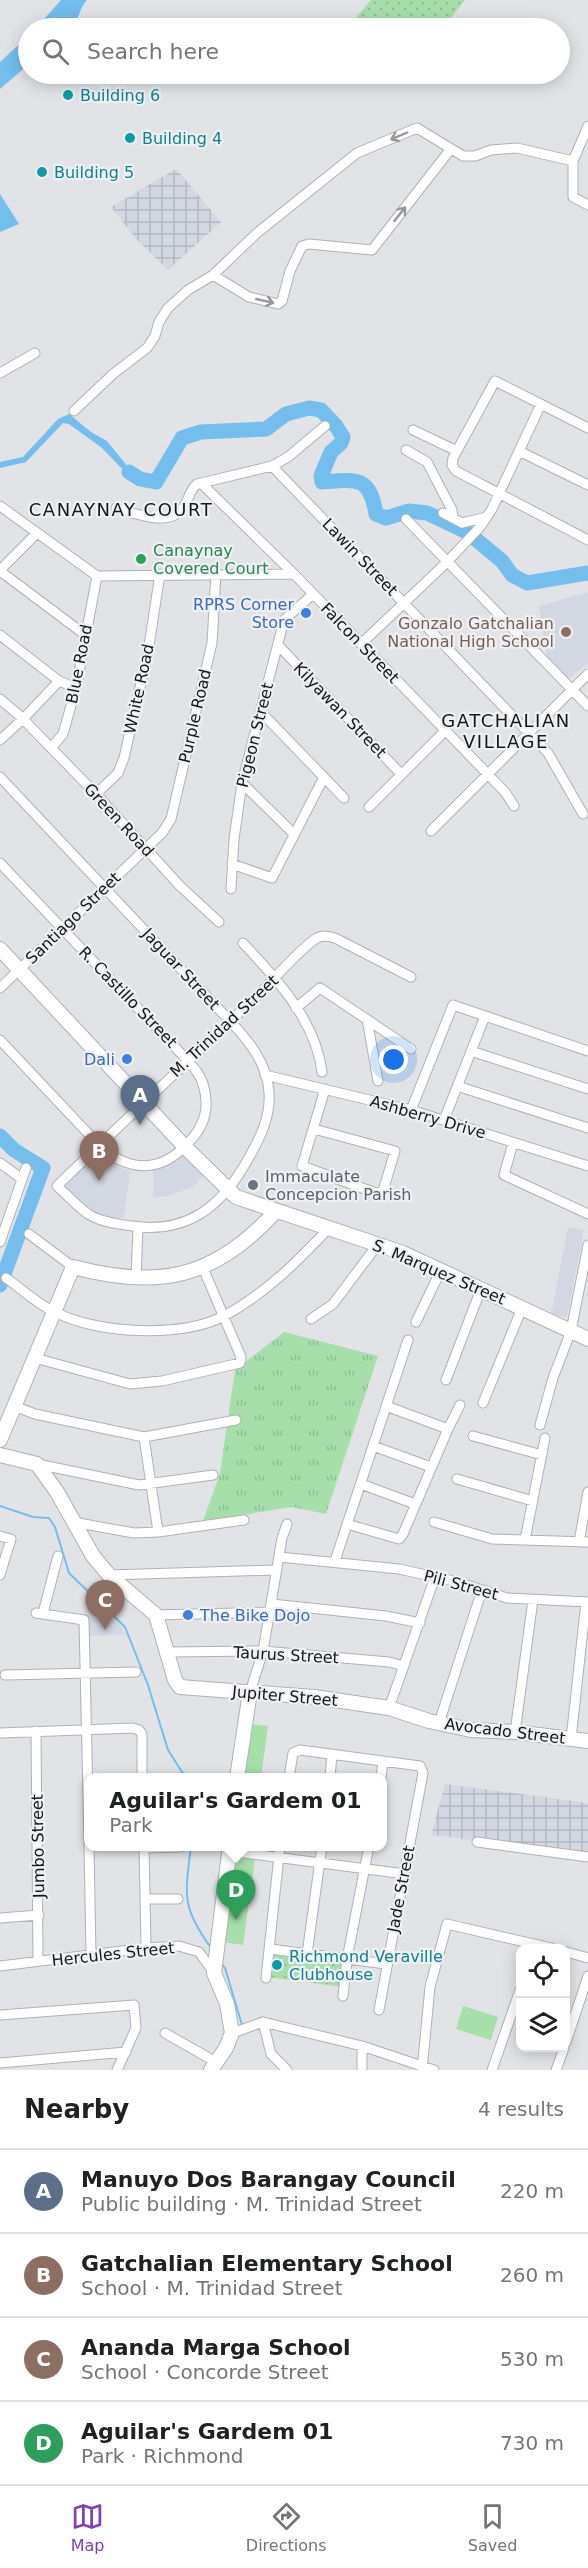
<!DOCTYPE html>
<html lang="en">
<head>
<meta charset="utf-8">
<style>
	body { margin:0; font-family:"DejaVu Sans",sans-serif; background:#f6f6f6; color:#202124 }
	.controls { position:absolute; right:18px; bottom:18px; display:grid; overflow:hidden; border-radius:12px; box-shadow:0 3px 15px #0003 }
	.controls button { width:54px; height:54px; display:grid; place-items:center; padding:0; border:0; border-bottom:2px solid #e0e0e0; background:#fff; color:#202124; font:30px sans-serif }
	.you { position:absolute; left:394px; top:1060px; width:21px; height:21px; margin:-15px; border:4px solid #fff; border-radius:50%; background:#1a73e8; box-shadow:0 0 0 9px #1a73e833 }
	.badge { display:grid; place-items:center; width:39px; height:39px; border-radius:50%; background:#7e41b7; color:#fff; font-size:20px; font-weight:700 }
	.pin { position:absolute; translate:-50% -50px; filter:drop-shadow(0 2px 3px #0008) }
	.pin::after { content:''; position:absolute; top:32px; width:21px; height:18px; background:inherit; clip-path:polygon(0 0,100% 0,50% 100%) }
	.popup { position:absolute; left:84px; top:1773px; width:303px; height:78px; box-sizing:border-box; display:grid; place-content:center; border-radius:12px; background:#fff; filter:drop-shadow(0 2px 4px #0005); font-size:20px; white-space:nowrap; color:#757577 }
	.popup b { font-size:22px; color:#202124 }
	.popup::after { content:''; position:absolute; left:50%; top:100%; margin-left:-12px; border:12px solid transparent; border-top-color:#fff }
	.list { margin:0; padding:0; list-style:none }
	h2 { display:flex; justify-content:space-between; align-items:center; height:78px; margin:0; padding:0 24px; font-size:26px }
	h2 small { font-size:20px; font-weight:400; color:#757577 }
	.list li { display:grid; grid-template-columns:39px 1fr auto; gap:18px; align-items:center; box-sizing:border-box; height:84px; padding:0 24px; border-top:2px solid #e0e0e0 }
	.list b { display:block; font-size:22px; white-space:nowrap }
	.list p { margin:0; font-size:20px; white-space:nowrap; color:#757577 }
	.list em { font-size:20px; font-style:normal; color:#757577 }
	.icon { flex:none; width:33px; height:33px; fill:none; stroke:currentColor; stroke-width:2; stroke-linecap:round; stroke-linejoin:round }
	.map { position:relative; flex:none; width:588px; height:2070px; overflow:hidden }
	.search { position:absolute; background:#fff; box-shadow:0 3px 15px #0003; left:18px; right:18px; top:18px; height:66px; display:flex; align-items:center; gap:15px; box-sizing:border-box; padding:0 21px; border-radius:33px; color:#757577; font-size:22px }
	.sheet { height:414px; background:#fff }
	nav { display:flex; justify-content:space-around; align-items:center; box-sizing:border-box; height:84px; border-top:2px solid #e0e0e0; background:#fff; font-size:16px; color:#757577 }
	nav a { display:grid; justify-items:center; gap:3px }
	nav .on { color:#7e41b7 }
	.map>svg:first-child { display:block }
</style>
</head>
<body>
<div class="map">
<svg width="588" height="2070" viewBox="0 0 588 2070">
	<defs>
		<pattern id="industrial-grid" width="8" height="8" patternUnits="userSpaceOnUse" patternTransform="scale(1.5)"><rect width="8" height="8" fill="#d3d7e1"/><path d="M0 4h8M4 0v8" fill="none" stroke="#b4b8c0"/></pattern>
		<pattern id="grass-tufts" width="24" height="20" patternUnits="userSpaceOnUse" patternTransform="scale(1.5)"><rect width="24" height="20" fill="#a6dfaa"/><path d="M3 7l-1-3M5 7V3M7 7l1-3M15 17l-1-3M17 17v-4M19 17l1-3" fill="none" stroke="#8ebf92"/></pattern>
		<pattern id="park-dots" width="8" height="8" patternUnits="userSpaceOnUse" patternTransform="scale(1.5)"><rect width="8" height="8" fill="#a6dfaa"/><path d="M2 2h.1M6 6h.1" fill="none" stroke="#8ebf92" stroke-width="1.8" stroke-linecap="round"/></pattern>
	</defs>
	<rect width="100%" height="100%" fill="#e1e3e6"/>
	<path fill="#d3d7e1" d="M 588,592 L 588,663 L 569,679 L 547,658 L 539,606 Z
		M 97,1150 L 113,1164 L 130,1172 L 124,1217 L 106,1219 L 91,1213 L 63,1189 Z
		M 185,1152 L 204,1175 L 193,1187 L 168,1196 L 153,1197 L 153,1170 L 170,1163 Z
		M 568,1227 L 584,1230 L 567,1317 L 551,1315 Z
		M 87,1619 L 113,1619 L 122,1626 L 124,1634 L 88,1636 Z"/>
	<path fill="url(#industrial-grid)" d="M 176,169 L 221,222 L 168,270 L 136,239 L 111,207 Z
		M 445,1784 L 588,1803 L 588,1854 L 431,1835 Z"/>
	<path fill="url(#grass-tufts)" d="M 284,1332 L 378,1356 L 326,1514 L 292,1507 L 203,1521 L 220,1473 L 235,1370 Z"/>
	<path fill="url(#park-dots)" d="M 371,0 L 465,0 L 443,28 L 347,28 Z
		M 271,1952 L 346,1960 L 342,1987 L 268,1977 Z"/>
	<path fill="#a6dfaa" d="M 249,1724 L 268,1726 L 261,1777 L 241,1778 Z
		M 232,1854 L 255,1858 L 243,1945 L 223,1942 Z
		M 292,1956 L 330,1961 L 327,1981 L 290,1975 Z
		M 463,2006 L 498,2017 L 491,2040 L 456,2029 Z"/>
	<path fill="#73beec" d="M 61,0 L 87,0 C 78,9 81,19 70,28 L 36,28 Z
		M 28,36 L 28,65 L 0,89 L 0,62 Z
		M 0,194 L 19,224 L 0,232 Z
		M 69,414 L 91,432 L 107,441 L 132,472 L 147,480 L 146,483 L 128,475 L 102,448 L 69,424 L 63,423 L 26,462 L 0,468 L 0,462 L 23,457 L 58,419 Z"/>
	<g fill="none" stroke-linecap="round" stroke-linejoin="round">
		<path stroke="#73beec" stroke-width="2" d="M 0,1506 L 33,1517 L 49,1518 L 55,1527 L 69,1573 L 125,1627 L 148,1685 L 168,1750 L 182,1772 L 190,1778
			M 191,1846 C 185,1896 181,1906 211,1948
			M 221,1963 L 225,1968 L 242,2025"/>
		<path stroke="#73beec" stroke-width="15" d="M 129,472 L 140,479 L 156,482 L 182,438 L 201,432 L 266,429 L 286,414 L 309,408 L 321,410 L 336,426 L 343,437 L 341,443 L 331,452 L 321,476 L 322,482 C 357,479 370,476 376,514 L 386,518 L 409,511 L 427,513 L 467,532 L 502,561 L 512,575 L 527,583 L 588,573
			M 0,1136 L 14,1150 L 43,1168 L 0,1285"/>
		<g stroke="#b0b1b4" stroke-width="11">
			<path id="street" d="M 573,161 L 573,197 L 588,205
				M 213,275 L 249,297 L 278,304 L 282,301 L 290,271 L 302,246 L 309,244 L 372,250 L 450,150
				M 0,373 L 35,353
				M 74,411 L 113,374 L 147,348 L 155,336 L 159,322 L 168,308 L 188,290 L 213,275 L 257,233 L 357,153 L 417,128 L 463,156 L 475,156 L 491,150 L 517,148 L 573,161 L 588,126
				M 588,428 L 495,381 L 453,458 L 452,465 L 456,471 L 588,540
				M 413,430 L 457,451
				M 406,450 L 427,462 L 452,510 L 453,518
				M 519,451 L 588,485
				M 272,466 L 548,753 L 583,814
				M 201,483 L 294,574 L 505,792 L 514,806
				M 0,506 L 97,576 L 294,574
				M 116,508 C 135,513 168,528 183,508 C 189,500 189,490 197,484 L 272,466 L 288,457 L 325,426
				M 443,513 L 462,523 L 487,517
				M 406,519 L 588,706
				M 0,570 L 36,534
				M 0,571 L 84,634
				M 0,635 L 59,681 L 76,688
				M 361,644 L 447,562 L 480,527 L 492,509 L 541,404
				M 278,645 L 401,774
				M 0,699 L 21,717 L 96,794 L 180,886 L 219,922
				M 261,712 L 344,798
				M 0,740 L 23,719 L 59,681
				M 51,748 L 63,734 L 76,688 L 97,576
				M 0,777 L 230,1021 C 249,1041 267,1063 269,1092 C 271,1118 259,1140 247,1161 C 221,1207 187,1234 132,1226 C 117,1224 101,1222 88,1214 C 77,1206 67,1195 57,1186 C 122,1123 188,1061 254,999 C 269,985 301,947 317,938 C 323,935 328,936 335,938 L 411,977
				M 242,783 L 293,833
				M 96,794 L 118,773 L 124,758 L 148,652 L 160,574
				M 369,807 L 445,731
				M 431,831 L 588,674
				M 0,863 L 188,1061 C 195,1069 202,1077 204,1088 C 210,1110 203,1128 188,1143 C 161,1173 129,1173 99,1145 L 0,1040
				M 232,864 L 272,878 L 324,777
				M 231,889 L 234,839 L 242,783 L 284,620 L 313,594
				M 243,943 C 276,978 316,1021 322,1072
				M 0,988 L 162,833 L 171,819 L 212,643 L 216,574
				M 296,1008 L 320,988 L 411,1049
				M 367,1019 L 378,1081
				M 471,1051 L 588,1089
				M 265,1075 L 411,1110 L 588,1166
				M 457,1086 L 588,1128
				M 411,1110 L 453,1005 L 588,1051
				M 444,1120 L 485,1016
				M 314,1129 L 395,1151 L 383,1191 L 376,1193 L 302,1166 L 325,1089
				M 513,1143 L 504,1175 L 588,1214
				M 0,1163 L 22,1179
				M 29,1234 L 73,1267
				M 0,1242 L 26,1168
				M 6,1278 C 22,1289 37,1304 55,1312 C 97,1334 181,1338 224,1316 C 265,1294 298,1261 329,1228
				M 136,1279 L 138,1227
				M 311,1319 L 333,1304 L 378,1244
				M 416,1322 L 441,1270
				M 35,1358 L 130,1384 L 162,1381 L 240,1363 L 241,1357 L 203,1268
				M 446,1380 L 481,1289
				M 483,1403 L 522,1308
				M 14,1406 L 35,1414 L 144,1437 L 236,1420
				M 386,1406 L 448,1429 L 460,1405
				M 540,1425 L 553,1378 L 571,1331 L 588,1245
				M 473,1436 L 542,1455
				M 144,1437 L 158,1532
				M 373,1446 L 431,1467
				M 37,1464 L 139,1485 L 213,1475
				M 457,1479 L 533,1501
				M 361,1484 L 415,1504
				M 73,1522 L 134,1533 L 158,1532 L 244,1520
				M 434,1522 L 492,1539 L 588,1542
				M 347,1524 L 399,1539 L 403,1534 L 448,1429
				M 0,1536 L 11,1539 L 0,1575
				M 525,1540 L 545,1438
				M 579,1542 L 588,1492
				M 279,1557 L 399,1569 L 458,1582 L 507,1598 L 588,1602
				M 335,1561 L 408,1340
				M 109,1575 L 276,1570
				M 272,1604 L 386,1616 L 420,1623
				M 36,1613 L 84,1620 L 89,1842
				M 43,1613 L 58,1556
				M 156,1615 L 271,1612
				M 168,1652 L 263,1651 L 389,1662 L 404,1666
				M 5,1675 L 136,1672
				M 250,1692 L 263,1651 L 282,1538 L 287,1524
				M 389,1708 L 435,1577
				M 439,1723 L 482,1590
				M 36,1731 L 38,1961
				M 515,1732 L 533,1600
				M 0,1733 L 133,1728 L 139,1730 L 142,1734 L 142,1778
				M 571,1739 L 586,1602
				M 289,1778 L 293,1753 L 300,1750 L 420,1766 L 423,1773 L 379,2010
				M 330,1778 L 332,1754
				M 381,1778 L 383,1762
				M 477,1842 L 588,1857
				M 89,1846 L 91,1955
				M 144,1846 L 146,1948
				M 144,1848 L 180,1847
				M 229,1851 L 405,1874
				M 145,1899 L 178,1899
				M 0,1918 L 39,1915
				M 270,1949 L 386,1964
				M 566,1952 L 588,1958
				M 307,1954 L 322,1846
				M 0,1966 L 146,1948 L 179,1946 L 199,1952 L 214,1973
				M 266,1978 L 280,1846
				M 343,1996 L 347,1959 L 369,1846
				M 0,2015 L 134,2005 L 136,2028 L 117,2070
				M 263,2022 L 271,2054 L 287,2070
				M 238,2031 L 263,2022 L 362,2046 L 434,2070
				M 165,2033 L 216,2062
				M 566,2042 L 588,1976
				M 362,2046 L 362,2070
				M 0,2063 L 126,2052
				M 422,2070 L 430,1987 L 447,1924 L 551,1948
				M 492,2070 L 520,1990
				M 556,2070 L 564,2048"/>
		</g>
		<g stroke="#b0b1b4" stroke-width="16">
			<path id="secondary" d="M 0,949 L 185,1147 L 236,1197 L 403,1253 L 588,1339
				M 0,1440 L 73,1267 C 160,1290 215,1278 276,1211
				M 0,1455 L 37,1464 L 57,1492 L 93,1556 L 109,1575 L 156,1615 L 175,1680 L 180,1687 L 314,1697 L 389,1708 L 429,1721 L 471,1730 L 515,1732 L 588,1741
				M 237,1778 L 250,1692
				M 211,2070 L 226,2048 L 232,2033 L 227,2004 L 214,1973 L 230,1846"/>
		</g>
		<use href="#street" stroke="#fff" stroke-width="9"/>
		<use href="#secondary" stroke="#fff" stroke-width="14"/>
	</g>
	<defs><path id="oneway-shaft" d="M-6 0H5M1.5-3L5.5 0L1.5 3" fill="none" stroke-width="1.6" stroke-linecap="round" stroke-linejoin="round" transform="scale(1.5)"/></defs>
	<g stroke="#979797">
		<use href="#oneway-shaft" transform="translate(399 136) rotate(157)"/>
		<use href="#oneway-shaft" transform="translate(400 214) rotate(-52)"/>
		<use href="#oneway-shaft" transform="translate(265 301) rotate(13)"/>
	</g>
	<g fill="#0f9aa8" stroke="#eff0f3" stroke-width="2">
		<circle cx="68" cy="95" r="6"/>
		<circle cx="130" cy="138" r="6"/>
		<circle cx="42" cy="172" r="6"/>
		<circle cx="277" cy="1965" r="6"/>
	</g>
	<circle fill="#2e9e5b" stroke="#eff0f3" stroke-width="2" cx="141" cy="559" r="6"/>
	<g fill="#3f7fe0" stroke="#eff0f3" stroke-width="2">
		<circle cx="306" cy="613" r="6"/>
		<circle cx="127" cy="1059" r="6"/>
		<circle cx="188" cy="1615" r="6"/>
	</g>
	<circle fill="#8d6e63" stroke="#eff0f3" stroke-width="2" cx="566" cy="632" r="6"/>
	<circle fill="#6b7280" stroke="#eff0f3" stroke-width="2" cx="253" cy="1185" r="6"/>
	<g text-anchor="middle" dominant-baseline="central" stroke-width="4.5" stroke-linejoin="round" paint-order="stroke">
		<g font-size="16" fill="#0d838f" stroke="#eff0f3" text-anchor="start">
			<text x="80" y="95">Building 6</text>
			<text x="142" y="138">Building 4</text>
			<text x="54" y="172">Building 5</text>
			<text x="289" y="1956">Richmond Veraville<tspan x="289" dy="18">Clubhouse</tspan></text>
		</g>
		<g font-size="16" fill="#27864d" stroke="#eff0f3" text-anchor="start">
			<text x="153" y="550">Canaynay<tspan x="153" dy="18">Covered Court</tspan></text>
		</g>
		<g font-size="16" fill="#171718" stroke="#eff0f3">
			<text transform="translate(360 557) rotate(46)">Lawin Street</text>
			<text transform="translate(360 643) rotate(46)">Falcon Street</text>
			<text transform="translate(79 664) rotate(-79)">Blue Road</text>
			<text transform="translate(139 689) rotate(-78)">White Road</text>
			<text transform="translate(340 710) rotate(46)">Kilyawan Street</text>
			<text transform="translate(195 716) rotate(-77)">Purple Road</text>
			<text transform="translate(255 735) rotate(-76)">Pigeon Street</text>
			<text transform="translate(119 820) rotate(47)">Green Road</text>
			<text transform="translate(73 918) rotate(-44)">Santiago Street</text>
			<text transform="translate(181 969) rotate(47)">Jaguar Street</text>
			<text transform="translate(128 997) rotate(46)">R. Castillo Street</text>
			<text transform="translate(224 1026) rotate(-43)">M. Trinidad Street</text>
			<text transform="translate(428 1117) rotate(16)">Ashberry Drive</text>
			<text transform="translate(439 1272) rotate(23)">S. Marquez Street</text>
			<text transform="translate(461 1585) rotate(15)">Pili Street</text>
			<text transform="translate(286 1655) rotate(3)">Taurus Street</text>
			<text transform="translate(285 1696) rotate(5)">Jupiter Street</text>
			<text transform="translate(505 1731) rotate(7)">Avocado Street</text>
			<text transform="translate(38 1846) rotate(-91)">Jumbo Street</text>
			<text transform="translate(401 1889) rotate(-79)">Jade Street</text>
			<text transform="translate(113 1954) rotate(-6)">Hercules Street</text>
		</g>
		<g font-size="16" fill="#366cbe" stroke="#eff0f3" text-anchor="end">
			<text x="294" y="604">RPRS Corner<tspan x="294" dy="18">Store</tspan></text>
			<text x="115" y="1059">Dali</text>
			<text x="200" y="1615" text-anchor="start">The Bike Dojo</text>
		</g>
		<g font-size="16" fill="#785e54" stroke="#eff0f3" text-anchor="end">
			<text x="554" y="623">Gonzalo Gatchalian<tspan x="554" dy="18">National High School</tspan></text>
		</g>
		<g font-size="16" fill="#5b616d" stroke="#eff0f3" text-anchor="start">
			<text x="265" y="1176">Immaculate<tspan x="265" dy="18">Concepcion Parish</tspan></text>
		</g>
		<g font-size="18" letter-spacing="1.5" fill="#171718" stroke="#eff0f3">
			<text x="121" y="509">CANAYNAY COURT</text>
			<text x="506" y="720">GATCHALIAN<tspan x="506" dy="21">VILLAGE</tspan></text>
		</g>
	</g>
</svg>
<div class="controls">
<button><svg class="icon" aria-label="locate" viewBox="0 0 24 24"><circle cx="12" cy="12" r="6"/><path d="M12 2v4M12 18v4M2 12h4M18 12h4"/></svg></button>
<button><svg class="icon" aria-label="layers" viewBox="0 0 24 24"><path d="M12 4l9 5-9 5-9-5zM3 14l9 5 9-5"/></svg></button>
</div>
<div class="you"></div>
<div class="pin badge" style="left:140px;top:1125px;background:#5c6f8a">A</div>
<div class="pin badge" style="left:99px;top:1181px;background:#8d6e63">B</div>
<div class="pin badge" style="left:105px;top:1630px;background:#8d6e63">C</div>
<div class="pin badge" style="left:236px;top:1920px;background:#2e9e5b">D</div>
<div class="popup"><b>Aguilar's Gardem 01</b>Park</div>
<div class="search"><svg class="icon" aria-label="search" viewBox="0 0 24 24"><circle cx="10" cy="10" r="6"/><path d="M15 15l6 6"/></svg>Search here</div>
</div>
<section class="sheet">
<h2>Nearby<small>4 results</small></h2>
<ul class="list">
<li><span class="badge" style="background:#5c6f8a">A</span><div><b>Manuyo Dos Barangay Council</b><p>Public building · M. Trinidad Street</p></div><em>220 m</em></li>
<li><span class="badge" style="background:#8d6e63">B</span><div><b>Gatchalian Elementary School</b><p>School · M. Trinidad Street</p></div><em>260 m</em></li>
<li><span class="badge" style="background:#8d6e63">C</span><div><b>Ananda Marga School</b><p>School · Concorde Street</p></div><em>530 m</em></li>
<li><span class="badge" style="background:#2e9e5b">D</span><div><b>Aguilar's Gardem 01</b><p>Park · Richmond</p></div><em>730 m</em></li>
</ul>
</section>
<nav>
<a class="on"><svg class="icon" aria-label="map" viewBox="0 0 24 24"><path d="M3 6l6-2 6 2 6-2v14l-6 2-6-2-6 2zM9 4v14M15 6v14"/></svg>Map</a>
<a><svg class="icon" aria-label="directions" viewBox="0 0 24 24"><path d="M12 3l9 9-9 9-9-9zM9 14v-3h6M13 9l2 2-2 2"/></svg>Directions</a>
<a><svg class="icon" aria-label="saved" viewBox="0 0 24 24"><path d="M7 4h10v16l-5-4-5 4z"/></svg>Saved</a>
</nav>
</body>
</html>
